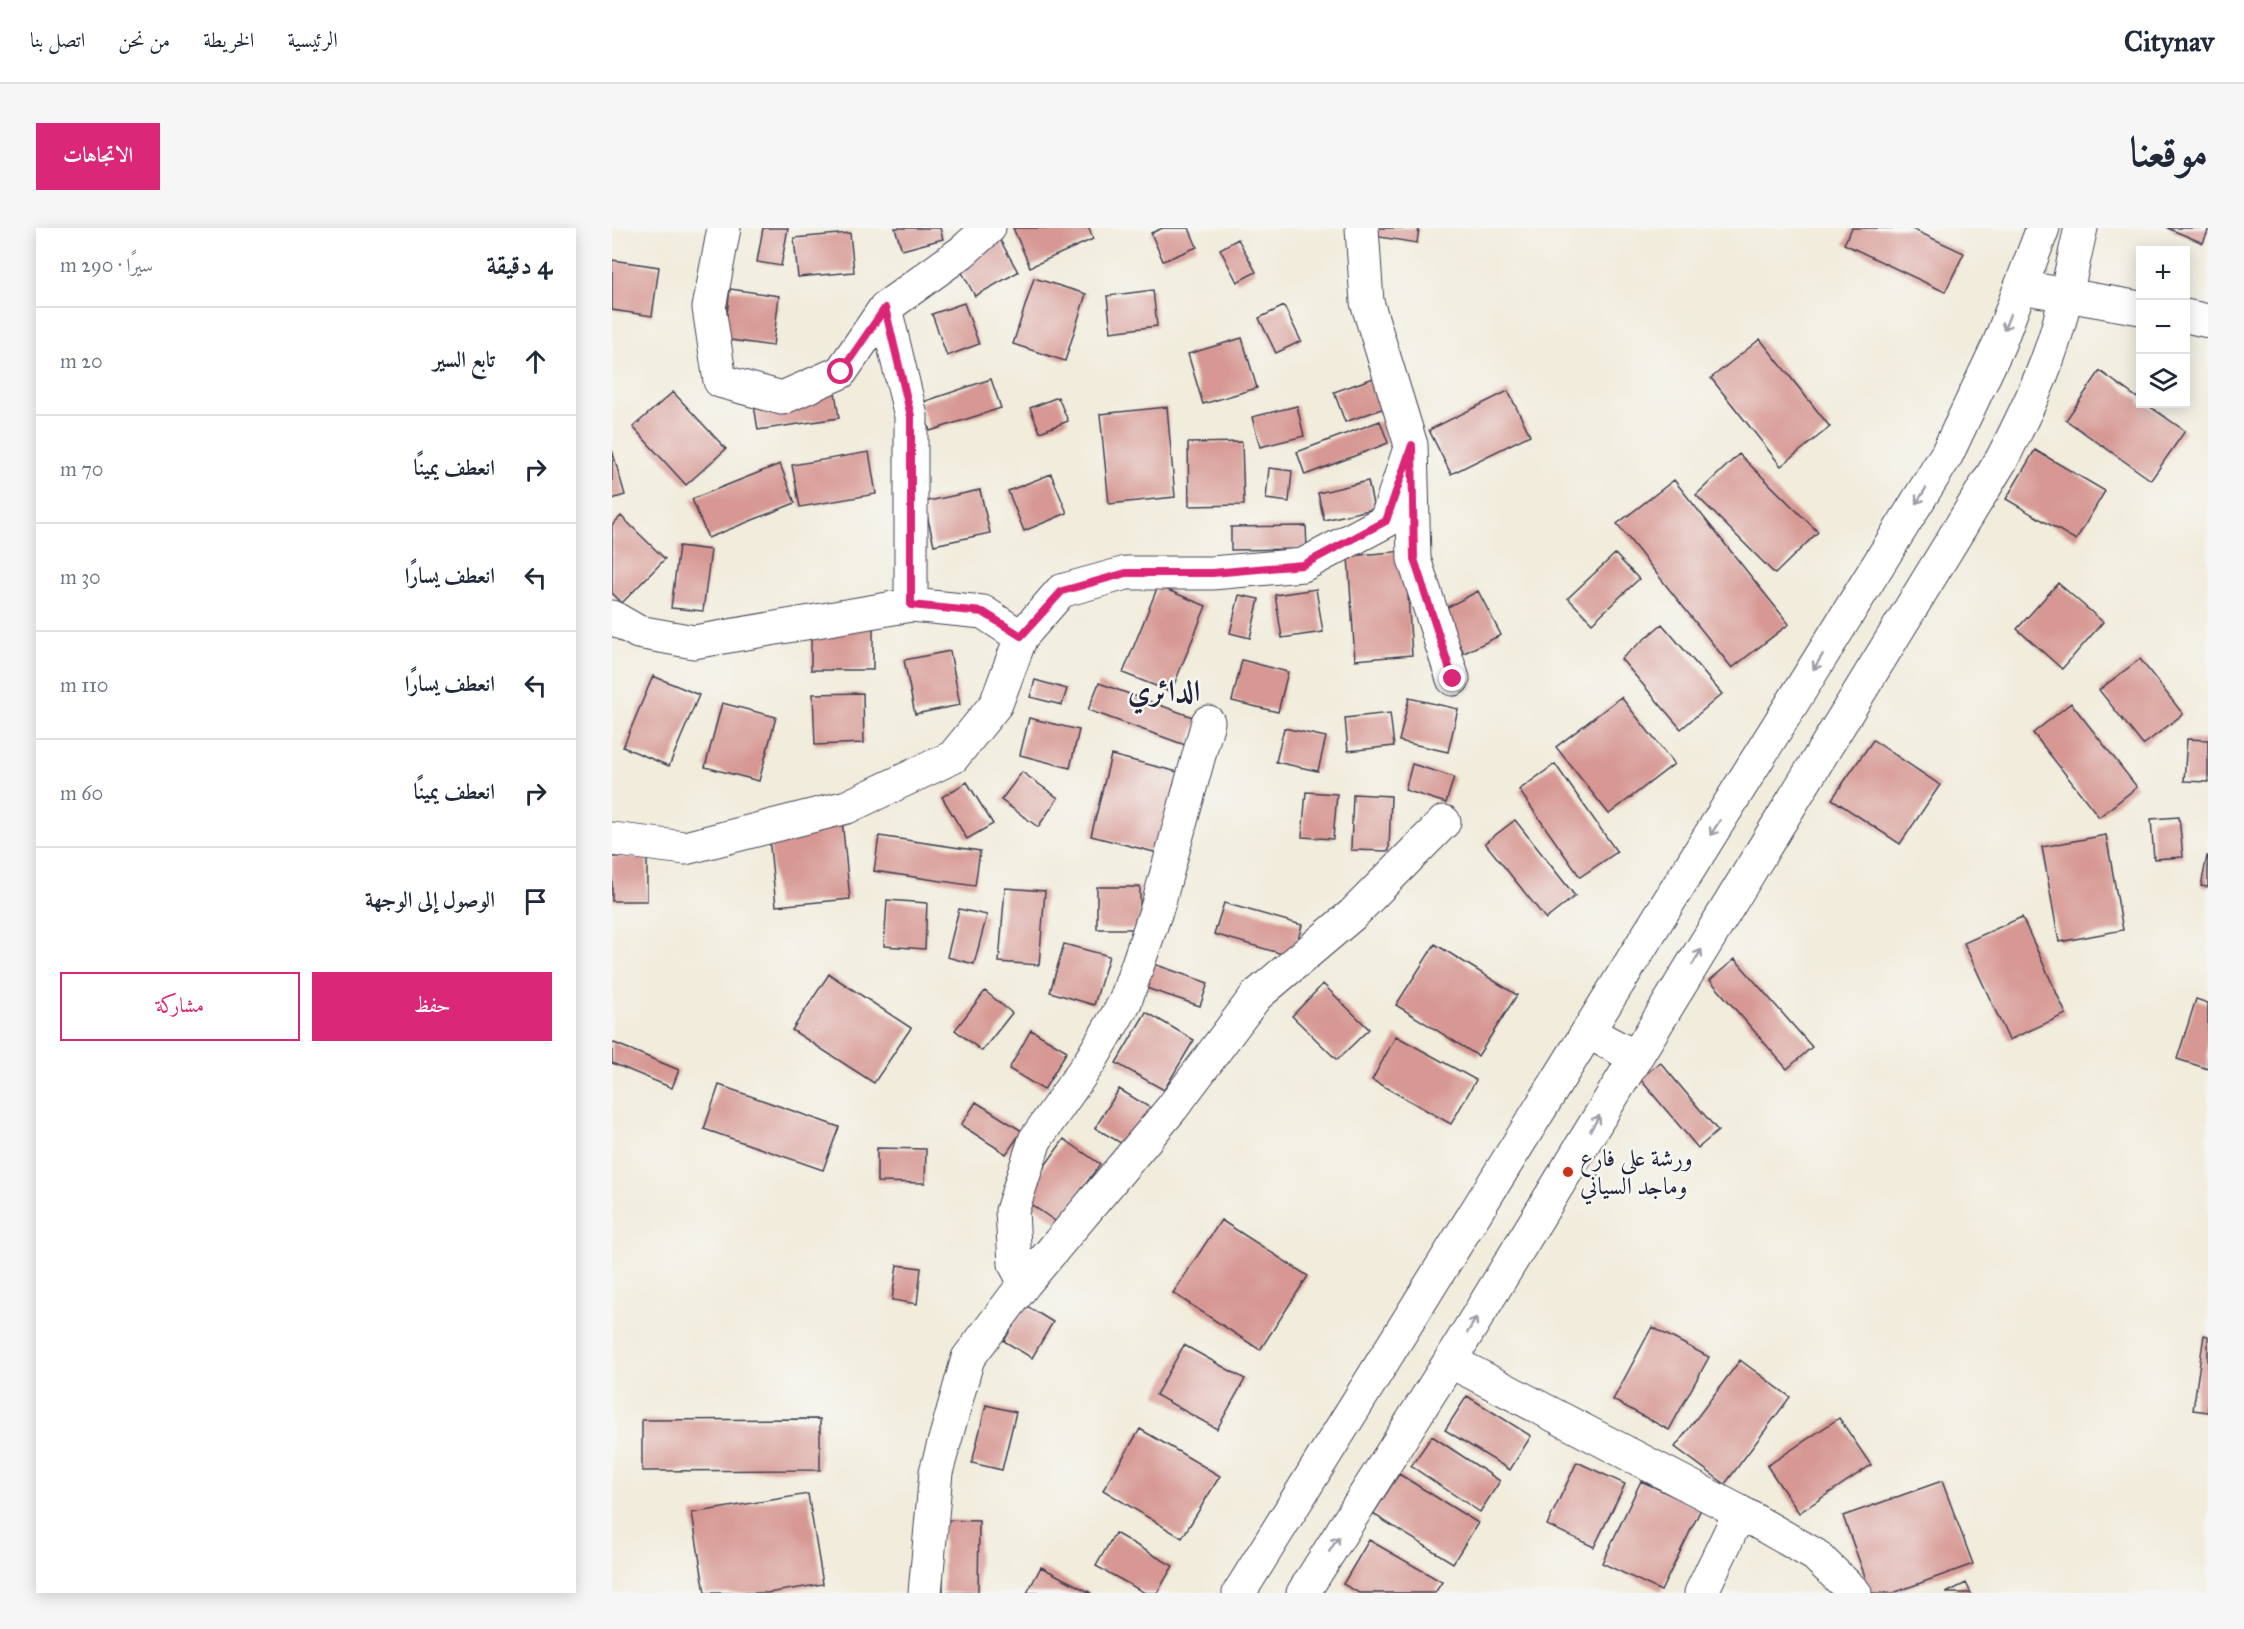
<!DOCTYPE html>
<html lang="ar">
<head>
<meta charset="utf-8">
<style>
	body { margin:0; font-family:"IM FELL Great Primer",Amiri,serif; background:#f6f6f7; color:#1f2937; direction:rtl }
	.controls { position:absolute; right:18px; top:18px; display:grid; overflow:hidden; border-radius:0px; box-shadow:0 3px 15px #0003 }
	.controls button { width:54px; height:54px; display:grid; place-items:center; padding:0; border:0; border-bottom:2px solid #e0e1e3; background:#fff; color:#1f2937; font:30px sans-serif }
	.stop { position:absolute; width:18px; height:18px; margin:-14px; border:4px solid #db2777; border-radius:50%; background:#fff }
	.stop.end { background:#db2777; border-color:#fff; box-shadow:0 2px 6px #0008 }
	.list { margin:0; padding:0; list-style:none }
	h2 { display:flex; justify-content:space-between; align-items:center; height:78px; margin:0; padding:0 24px; font-size:26px }
	h2 small { font-size:20px; font-weight:400; color:#747a83 }
	.list li { display:grid; grid-template-columns:39px 1fr auto; gap:18px; align-items:center; box-sizing:border-box; height:108px; padding:0 24px; border-top:2px solid #e0e1e3 }
	.list b { display:block; font-size:22px; white-space:nowrap }
	.list em { font-size:20px; font-style:normal; color:#747a83 }
	.actions { display:flex; gap:12px; padding:18px 24px }
	.actions a { flex:1; padding:14px 0; border:2px solid #db2777; border-radius:0px; text-align:center; font-size:21px; color:#db2777 }
	.actions .main { background:#db2777; color:#fff }
	.icon { flex:none; width:33px; height:33px; fill:none; stroke:currentColor; stroke-width:2; stroke-linecap:round; stroke-linejoin:round }
	.map { position:relative; flex:none; width:1596px; height:1365px; overflow:hidden; direction:ltr; border-radius:0px }
	header { display:flex; align-items:center; gap:36px; box-sizing:border-box; height:84px; padding:0 30px; background:#fff; border-bottom:2px solid #e0e1e3 }
	header strong { font-size:28px }
	nav { display:flex; gap:33px; margin-inline-start:auto; font-size:21px }
	.intro { display:flex; align-items:center; justify-content:space-between; box-sizing:border-box; height:144px; padding:0 36px }
	h1 { margin:0; font-size:42px }
	.button { padding:15px 27px; border-radius:0px; background:#db2777; color:#fff; font-size:21px; font-weight:700 }
	main { display:flex; gap:36px; padding:0 36px }
	aside { flex:1; background:#fff; border-radius:0px; box-shadow:0 3px 15px #0003 }
	.map>svg:first-child { display:block }
</style>
</head>
<body>
<header>
<strong>Citynav</strong>
<nav><a>الرئيسية</a><a>الخريطة</a><a>من نحن</a><a>اتصل بنا</a></nav>
</header>
<div class="intro"><h1>موقعنا</h1><a class="button">الاتجاهات</a></div>
<main>
<div class="map">
<svg width="1596" height="1365" viewBox="0 0 1596 1365">
	<rect width="100%" height="100%" fill="#f6f6f2"/>
	<filter id="ink" filterUnits="userSpaceOnUse"><feTurbulence type="fractalNoise" baseFrequency=".0167" numOctaves="2"/><feDisplacementMap in="SourceGraphic" scale="12" xChannelSelector="R" yChannelSelector="G"/><feConvolveMatrix kernelMatrix="1 2 1 2 8 2 1 2 1" color-interpolation-filters="sRGB"/></filter>
	<filter id="wash" filterUnits="userSpaceOnUse"><feTurbulence type="fractalNoise" baseFrequency=".008" numOctaves="4" result="noise"/><feDisplacementMap in="SourceGraphic" scale="24" xChannelSelector="R" yChannelSelector="G"/><feGaussianBlur stdDeviation="1.35" result="paint"/><feColorMatrix in="noise" values="0 0 0 0 0 0 0 0 0 0 0 0 0 0 0 0 0 1.4 0 .05"/><feComposite in="paint" operator="in"/></filter>
	<g filter="url(#wash)">
		<rect width="100%" height="100%" fill="#f1ecdb"/>
		<g id="blocks">
			<path fill="#d79893" d="M 151,0 L 176,0 L 169,38 L 145,34 Z
				M 283,0 L 328,0 L 331,11 L 290,22 Z
				M 401,0 L 477,0 L 481,11 L 418,39 Z
				M 551,0 L 577,0 L 585,19 L 551,33 L 539,5 Z
				M 756,0 L 807,0 L 805,15 L 755,7 Z
				M 1240,0 L 1298,0 L 1352,25 L 1333,64 L 1232,16 Z
				M 1555,0 L 1596,0 L 1596,3 L 1591,15 Z
				M 383,3 L 406,44 L 363,68 L 340,26 Z
				M 238,5 L 242,44 L 186,49 L 182,10 Z
				M 626,11 L 644,44 L 625,54 L 608,21 Z
				M 0,32 L 47,39 L 40,88 L 0,82 Z
				M 422,50 L 474,66 L 453,133 L 401,116 Z
				M 118,61 L 167,68 L 161,118 L 112,111 Z
				M 541,62 L 545,98 L 499,104 L 495,68 Z
				M 352,75 L 367,116 L 335,128 L 320,86 Z
				M 672,78 L 689,113 L 664,125 L 647,90 Z
				M 630,110 L 645,160 L 591,176 L 576,126 Z
				M 1148,111 L 1218,199 L 1169,238 L 1099,150 Z
				M 1488,143 L 1528,172 L 1528,176 L 1534,176 L 1573,203 L 1539,252 L 1454,192 Z
				M 770,147 L 781,177 L 733,194 L 722,164 Z
				M 379,151 L 389,180 L 318,203 L 308,175 Z
				M 896,163 L 918,207 L 839,246 L 817,202 Z
				M 61,164 L 114,221 L 74,257 L 21,199 Z
				M 223,164 L 227,190 L 146,202 L 142,177 Z
				M 446,169 L 456,193 L 428,204 L 418,180 Z
				M 685,178 L 692,208 L 648,219 L 640,189 Z
				M 555,179 L 563,269 L 497,276 L 488,186 Z
				M 768,193 L 776,215 L 693,247 L 685,224 Z
				M 630,214 L 632,277 L 577,278 L 576,215 Z
				M 0,222 L 13,267 L 0,271 Z
				M 1423,222 L 1493,263 L 1464,312 L 1394,271 Z
				M 257,224 L 264,266 L 188,279 L 180,237 Z
				M 1127,226 L 1206,304 L 1163,346 L 1084,267 Z
				M 168,236 L 183,275 L 96,310 L 80,271 Z
				M 657,240 L 680,243 L 677,274 L 654,271 Z
				M 439,246 L 455,285 L 412,303 L 396,263 Z
				M 1062,252 L 1177,396 L 1120,440 L 1005,296 Z
				M 756,253 L 762,281 L 712,292 L 706,265 Z
				M 368,262 L 378,305 L 322,317 L 312,274 Z
				M 9,288 L 53,331 L 10,375 L 0,365 L 0,297 Z
				M 694,298 L 695,321 L 619,322 L 619,299 Z
				M 67,318 L 99,322 L 91,383 L 59,380 Z
				M 793,323 L 800,427 L 743,432 L 736,328 Z
				M 1003,326 L 1027,351 L 980,395 L 956,370 Z
				M 1446,355 L 1491,394 L 1450,441 L 1405,401 Z
				M 546,358 L 594,378 L 559,464 L 511,445 Z
				M 704,361 L 711,404 L 670,410 L 663,367 Z
				M 866,363 L 889,407 L 852,425 L 830,382 Z
				M 627,367 L 647,371 L 638,410 L 618,405 Z
				M 199,396 L 261,396 L 261,442 L 199,442 Z
				M 1050,396 L 1110,466 L 1069,501 L 1009,431 Z
				M 338,423 L 348,477 L 303,486 L 292,432 Z
				M 1528,431 L 1571,486 L 1531,517 L 1487,462 Z
				M 630,432 L 676,444 L 666,484 L 620,473 Z
				M 41,448 L 87,467 L 57,538 L 11,519 Z
				M 423,452 L 455,461 L 450,477 L 418,469 Z
				M 487,455 L 586,491 L 576,518 L 476,482 Z
				M 251,465 L 252,515 L 203,517 L 201,466 Z
				M 1009,469 L 1062,536 L 997,586 L 944,519 Z
				M 797,470 L 846,481 L 836,524 L 787,513 Z
				M 110,475 L 164,489 L 147,553 L 93,539 Z
				M 1459,475 L 1525,559 L 1487,589 L 1421,505 Z
				M 778,485 L 782,518 L 736,523 L 733,490 Z
				M 417,490 L 467,502 L 458,540 L 408,527 Z
				M 672,500 L 714,509 L 706,543 L 664,534 Z
				M 1575,511 L 1596,512 L 1596,554 L 1572,553 Z
				M 1261,512 L 1328,557 L 1288,616 L 1220,571 Z
				M 499,527 L 570,545 L 550,626 L 479,608 Z
				M 800,536 L 842,549 L 834,575 L 793,562 Z
				M 943,536 L 1005,624 L 968,649 L 907,562 Z
				M 410,544 L 446,570 L 426,599 L 389,572 Z
				M 355,554 L 381,596 L 355,611 L 330,569 Z
				M 694,564 L 725,566 L 721,611 L 690,609 Z
				M 741,566 L 779,568 L 777,623 L 739,622 Z
				M 1567,589 L 1571,629 L 1542,631 L 1539,591 Z
				M 230,592 L 238,671 L 164,678 L 156,599 Z
				M 903,592 L 963,668 L 934,691 L 873,615 Z
				M 1494,607 L 1511,702 L 1447,714 L 1430,619 Z
				M 267,608 L 368,623 L 363,658 L 262,643 Z
				M 1595,628 L 1596,628 L 1596,659 L 1589,658 Z
				M 0,629 L 35,629 L 35,673 L 0,673 Z
				M 485,659 L 528,659 L 528,701 L 485,701 Z
				M 393,660 L 433,663 L 427,737 L 387,734 Z
				M 275,672 L 315,675 L 313,721 L 272,718 Z
				M 612,675 L 690,697 L 681,729 L 602,706 Z
				M 347,681 L 375,687 L 362,736 L 335,729 Z
				M 1410,689 L 1454,786 L 1397,812 L 1352,715 Z
				M 452,716 L 497,728 L 482,777 L 438,764 Z
				M 823,716 L 905,767 L 866,828 L 784,777 Z
				M 1123,731 L 1200,819 L 1175,841 L 1098,752 Z
				M 539,735 L 596,755 L 588,778 L 531,759 Z
				M 217,746 L 299,800 L 262,855 L 180,802 Z
				M 711,756 L 757,801 L 725,832 L 680,788 Z
				M 373,763 L 400,785 L 370,823 L 343,802 Z
				M 1584,771 L 1596,775 L 1596,841 L 1565,831 Z
				M 534,784 L 582,812 L 552,862 L 504,835 Z
				M 419,802 L 455,823 L 432,862 L 397,841 Z
				M 784,808 L 864,852 L 839,896 L 760,852 Z
				M 0,814 L 67,842 L 60,860 L 0,835 Z
				M 1048,834 L 1106,903 L 1086,920 L 1028,851 Z
				M 107,857 L 227,899 L 211,942 L 92,901 Z
				M 507,861 L 545,884 L 521,922 L 483,900 Z
				M 364,874 L 410,903 L 394,926 L 349,897 Z
				M 452,911 L 488,936 L 446,995 L 410,970 Z
				M 265,920 L 314,921 L 313,955 L 265,954 Z
				M 609,992 L 696,1048 L 648,1122 L 561,1065 Z
				M 285,1037 L 309,1040 L 305,1076 L 280,1072 Z
				M 413,1077 L 441,1094 L 420,1130 L 392,1113 Z
				M 1040,1099 L 1097,1129 L 1057,1202 L 1001,1172 Z
				M 1592,1107 L 1596,1108 L 1596,1184 L 1581,1182 Z
				M 572,1117 L 633,1151 L 605,1201 L 544,1167 Z
				M 1128,1132 L 1178,1169 L 1113,1256 L 1063,1219 Z
				M 855,1168 L 919,1208 L 898,1242 L 833,1202 Z
				M 374,1177 L 404,1184 L 390,1242 L 360,1235 Z
				M 1227,1190 L 1259,1237 L 1187,1285 L 1155,1238 Z
				M 208,1191 L 208,1242 L 30,1243 L 30,1192 Z
				M 528,1201 L 608,1248 L 570,1310 L 491,1262 Z
				M 820,1208 L 888,1253 L 868,1284 L 799,1238 Z
				M 965,1234 L 1013,1256 L 982,1319 L 935,1297 Z
				M 787,1246 L 866,1295 L 841,1335 L 761,1286 Z
				M 1029,1253 L 1089,1281 L 1049,1363 L 990,1335 Z
				M 1330,1253 L 1361,1336 L 1281,1365 L 1259,1365 L 1231,1288 Z
				M 196,1266 L 211,1356 L 156,1365 L 93,1365 L 80,1285 Z
				M 331,1292 L 367,1293 L 366,1365 L 331,1365 Z
				M 503,1305 L 561,1338 L 545,1365 L 533,1365 L 484,1338 Z
				M 757,1312 L 830,1354 L 823,1365 L 747,1365 L 731,1356 Z
				M 429,1339 L 479,1365 L 415,1365 Z
				M 1354,1355 L 1359,1365 L 1334,1365 Z"/>
		</g>
	</g>
	<g filter="url(#ink)">
		<use href="#blocks" fill-opacity="0" stroke="#414053" stroke-width="1.5"/>
		<g fill="none" stroke-linecap="round" stroke-linejoin="round">
			<g stroke="#414053" stroke-width="35">
				<path id="minor" d="M 112,0 L 97,80 L 108,153 L 170,170 L 229,144 L 273,80 L 350,24 L 377,0
					M 750,0 L 755,74 L 799,217 L 802,331 L 841,451
					M 1409,59 L 1528,80
					M 273,80 L 299,188 L 299,377
					M 1574,88 L 1596,93
					M 0,389 L 26,404 L 82,414 L 299,377 L 371,384 L 409,409
					M 0,611 L 73,620 L 235,579 L 341,529 L 384,476 L 409,409 L 449,363 L 514,345 L 600,345 L 691,337 L 774,293 L 799,217
					M 413,1055 L 403,1036 L 400,983 L 423,912 L 479,832 L 513,774 L 546,677 L 596,494
					M 838,1133 L 1128,1284 L 1203,1327 L 1243,1365
					M 313,1365 L 324,1244 L 356,1130 L 413,1055 L 560,880 L 644,768 L 740,687 L 832,594
					M 1089,1365 L 1128,1284"/>
			</g>
			<g stroke="#414053" stroke-width="35">
				<path id="secondary" d="M 976,804 L 1023,829
					M 627,1365 L 1335,226 L 1387,116 L 1431,0
					M 691,1365 L 838,1133 L 1390,231 C 1412,188 1433,145 1446,99 C 1455,67 1461,33 1469,0"/>
			</g>
			<use href="#minor" stroke="#fff" stroke-width="33"/>
			<use href="#secondary" stroke="#fff" stroke-width="33"/>
		</g>
		<defs><path id="oneway-shaft" d="M-6 0H5M1.5-3L5.5 0L1.5 3" fill="none" stroke-width="1.6" stroke-linecap="round" stroke-linejoin="round" transform="scale(1.5)"/></defs>
		<g stroke="#9c9ca7">
			<use href="#oneway-shaft" transform="translate(1395 94) rotate(111)"/>
			<use href="#oneway-shaft" transform="translate(1309 268) rotate(122)"/>
			<use href="#oneway-shaft" transform="translate(1206 434) rotate(122)"/>
			<use href="#oneway-shaft" transform="translate(1103 600) rotate(122)"/>
			<use href="#oneway-shaft" transform="translate(1085 729) rotate(-59)"/>
			<use href="#oneway-shaft" transform="translate(983 895) rotate(-59)"/>
			<use href="#oneway-shaft" transform="translate(860 1097) rotate(-59)"/>
			<use href="#oneway-shaft" transform="translate(722 1316) rotate(-58)"/>
		</g>
	</g>
	<g fill="none" stroke-linecap="round" stroke-linejoin="round" filter="url(#ink)">
		<path stroke="#db2777" stroke-width="8" d="M 229,144 L 273,80 L 299,188 L 299,377 L 371,384 L 409,408 L 450,363 L 514,345 L 600,345 L 691,337 L 774,293 L 800,217 L 802,331 L 841,451"/>
	</g>
	<circle fill="#c8321e" stroke="#f6f6f2" stroke-width="2" cx="956" cy="944" r="6"/>
	<g text-anchor="middle" dominant-baseline="central" stroke-width="5" stroke-linejoin="round" paint-order="stroke">
		<g font-size="24" fill="#22223b" stroke="#f6f6f2" text-anchor="start">
			<text x="968" y="930">ورشة علي فارع<tspan x="968" dy="28">وماجد السياني</tspan></text>
		</g>
		<g font-size="30" font-weight="bold" fill="#22223b" stroke="#f6f6f2">
			<text x="552" y="463">الدائري</text>
		</g>
	</g>
</svg>
<div class="controls">
<button>+</button>
<button>−</button>
<button><svg class="icon" aria-label="layers" viewBox="0 0 24 24"><path d="M12 4l9 5-9 5-9-5zM3 14l9 5 9-5"/></svg></button>
</div>
<div class="stop" style="left:229px;top:144px"></div>
<div class="stop end" style="left:841px;top:451px"></div>
</div>
<aside>
<h2>4 دقيقة<small>سيرًا · 290 m</small></h2>
<ul class="list">
<li><svg class="icon" aria-label="ahead" viewBox="0 0 24 24"><path d="M12 20V5M6 11l6-6 6 6"/></svg><div><b>تابع السير</b></div><em>20 m</em></li>
<li><svg class="icon" aria-label="right" viewBox="0 0 24 24"><path d="M7 20v-9h11M14 6l5 5-5 5"/></svg><div><b>انعطف يمينًا</b></div><em>70 m</em></li>
<li><svg class="icon" aria-label="left" viewBox="0 0 24 24"><path d="M17 20v-9H6M10 6l-5 5 5 5"/></svg><div><b>انعطف يسارًا</b></div><em>30 m</em></li>
<li><svg class="icon" aria-label="left" viewBox="0 0 24 24"><path d="M17 20v-9H6M10 6l-5 5 5 5"/></svg><div><b>انعطف يسارًا</b></div><em>110 m</em></li>
<li><svg class="icon" aria-label="right" viewBox="0 0 24 24"><path d="M7 20v-9h11M14 6l5 5-5 5"/></svg><div><b>انعطف يمينًا</b></div><em>60 m</em></li>
<li><svg class="icon" aria-label="arrive" viewBox="0 0 24 24"><path d="M6 21V4h12l-3 4 3 4H6"/></svg><div><b>الوصول إلى الوجهة</b></div></li>
</ul>
<div class="actions"><a class="main">حفظ</a><a>مشاركة</a></div>
</aside>
</main>
</body>
</html>
